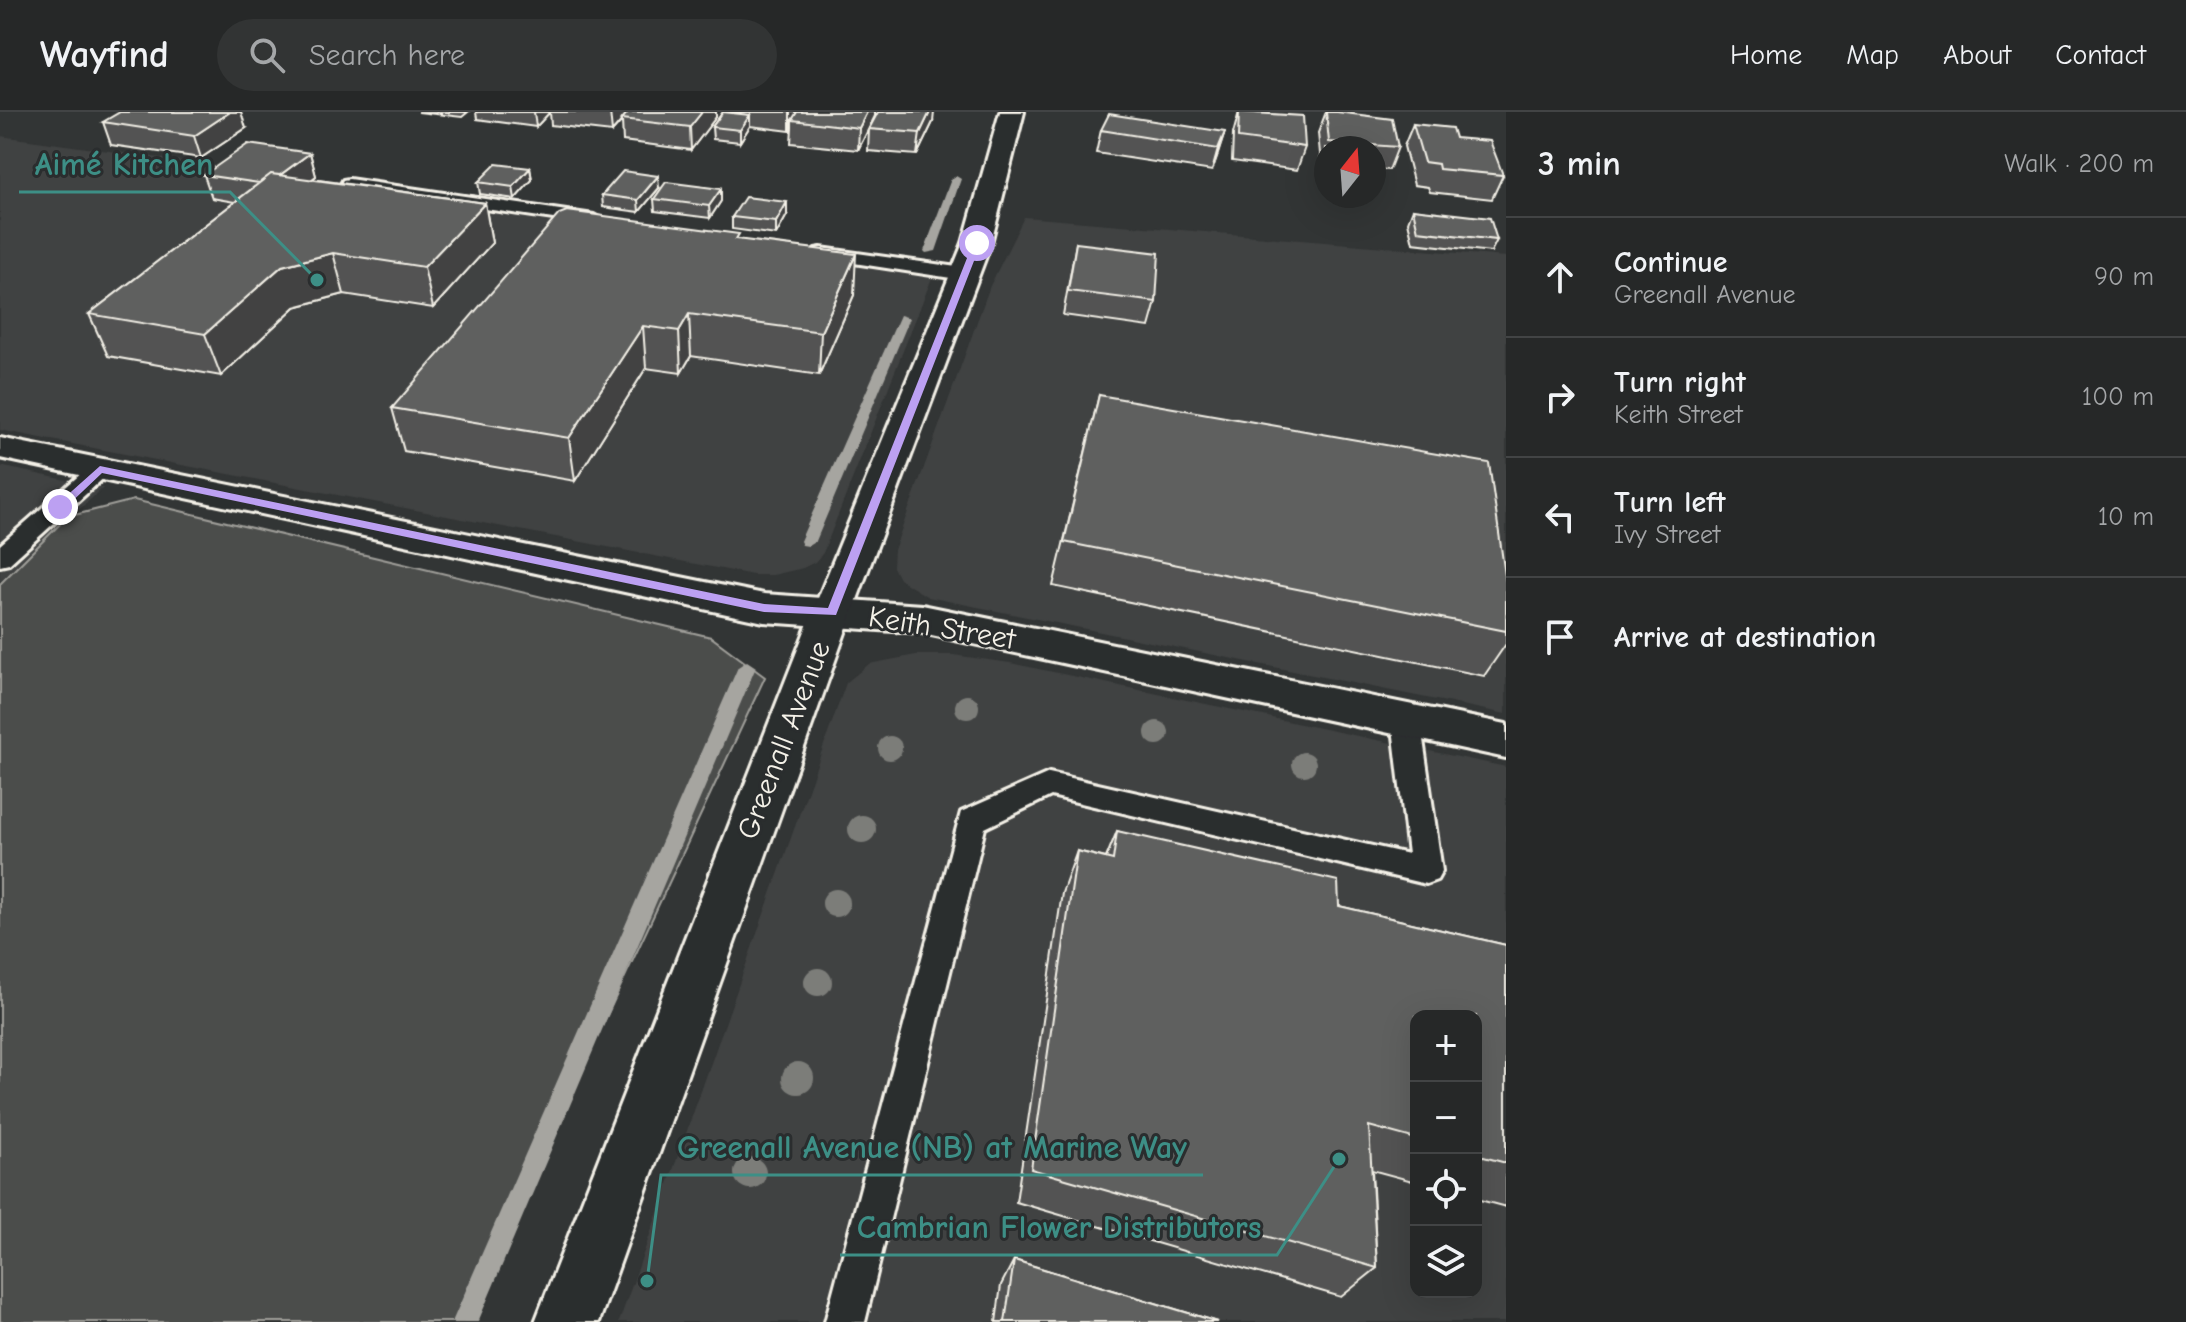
<!DOCTYPE html>
<html lang="en">
<head>
<meta charset="utf-8">
<style>
	body { margin:0; font-family:"Comic Neue",sans-serif; background:#323434; color:#f1f3f6 }
	.controls { position:absolute; right:24px; bottom:24px; display:grid; overflow:hidden; border-radius:16px; box-shadow:0 8px 32px #0002 }
	.controls button { width:72px; height:72px; display:grid; place-items:center; padding:0; border:0; border-bottom:2px solid #424445; background:#262828; color:#f1f3f6; font:40px sans-serif }
	.compass { position:absolute; left:1314px; top:24px; width:72px; height:72px; border-radius:50%; background:#262828; box-shadow:0 8px 32px #0002; rotate:17deg }
	.stop { position:absolute; width:24px; height:24px; margin:-18px; border:6px solid #bca0f2; border-radius:50%; background:#fff }
	.stop.end { background:#bca0f2; border-color:#fff; box-shadow:0 2px 8px #0008 }
	.list { margin:0; padding:0; list-style:none }
	h2 { display:flex; justify-content:space-between; align-items:center; height:104px; margin:0; padding:0 32px; font-size:34px }
	h2 small { font-size:26px; font-weight:400; color:#a4a6a8 }
	.list li { display:grid; grid-template-columns:52px 1fr auto; gap:24px; align-items:center; box-sizing:border-box; height:120px; padding:0 32px; border-top:2px solid #424445 }
	.list b { display:block; font-size:30px; white-space:nowrap }
	.list p { margin:0; font-size:26px; white-space:nowrap; color:#a4a6a8 }
	.list em { font-size:26px; font-style:normal; color:#a4a6a8 }
	.icon { flex:none; width:44px; height:44px; fill:none; stroke:currentColor; stroke-width:2; stroke-linecap:round; stroke-linejoin:round }
	.map { position:relative; flex:none; width:1506px; height:1210px; overflow:hidden }
	header { display:flex; align-items:center; gap:48px; box-sizing:border-box; height:112px; padding:0 40px; background:#262828; border-bottom:2px solid #424445 }
	header strong { font-size:38px }
	nav { display:flex; gap:44px; margin-inline-start:auto; font-size:28px }
	.search { width:560px; height:72px; background:#323434; display:flex; align-items:center; gap:20px; box-sizing:border-box; padding:0 28px; border-radius:44px; color:#a4a6a8; font-size:30px }
	main { display:flex }
	aside { flex:1; background:#262828 }
	.map>svg:first-child { display:block }
</style>
</head>
<body>
<header>
<strong>Wayfind</strong>
<div class="search"><svg class="icon" aria-label="search" viewBox="0 0 24 24"><circle cx="10" cy="10" r="6"/><path d="M15 15l6 6"/></svg>Search here</div>
<nav><a>Home</a><a>Map</a><a>About</a><a>Contact</a></nav>
</header>
<main>
<div class="map">
<svg width="1506" height="1210" viewBox="0 0 1506 1210">
	<rect width="100%" height="100%" fill="#323535"/>
	<filter id="ink" filterUnits="userSpaceOnUse"><feTurbulence type="fractalNoise" baseFrequency=".0125" numOctaves="2"/><feDisplacementMap in="SourceGraphic" scale="16" xChannelSelector="R" yChannelSelector="G"/><feConvolveMatrix kernelMatrix="1 2 1 2 8 2 1 2 1" color-interpolation-filters="sRGB"/></filter>
	<g filter="url(#ink)">
		<path fill="#404242" fill-rule="evenodd" d="M 0,24 L 349,72 L 935,158 L 823,441 L 815,450 L 803,456 L 773,463 L 753,463 L 0,318 Z
			M 1024,105 L 1506,145 L 1506,602 L 928,485 L 899,467 L 893,455 L 894,438 L 990,174 Z
			M 0,354 L 103,376 L 0,469 Z
			M 916,543 L 953,543 L 1010,551 L 1506,655 L 1506,1210 L 619,1210 L 846,571 L 869,552 ZM 1416,904 L 1476,904 L 1476,1180 L 1416,1180 Z"/>
		<path fill="#4b4d4c" stroke="#a09f9a" stroke-width="2" d="M 134,388 L 711,525 L 765,565 L 464,1210 L 0,1210 L 0,472 L 67,405 Z"/>
		<g fill="none" stroke-linecap="round" stroke-linejoin="round">
			<path fill="#a6a5a0" fill-rule="evenodd" d="M 956,64 L 961,67 L 936,139 L 926,141 L 924,139 L 951,67 Z
				M 900,203 L 910,206 L 816,429 L 808,434 L 802,433 L 800,429 Z
				M 747,549 L 756,555 L 478,1210 L 452,1210 L 738,555 Z"/>
			<g stroke="#f4f1e8" stroke-width="6">
				<path id="lane" d="M 349,67 L 594,103 L 603,108 L 594,113 L 343,76 L 341,72 L 343,68 Z
					M 821,136 L 964,156 L 973,162 L 964,168 L 815,145 L 812,141 L 815,137 Z
					M 100,350 L 108,352 L 111,357 L 108,362 L 9,452 L 0,454 L 0,433 L 92,352 Z
					M 1406,597 L 1416,600 L 1420,607 L 1442,759 L 1437,768 L 1426,772 L 1051,684 L 985,716 L 865,1210 L 825,1210 L 961,700 L 1049,661 L 1408,742 L 1392,607 L 1396,600 Z"/>
			</g>
			<g stroke="#f4f1e8" stroke-width="6">
				<path id="street" d="M 0,326 L 764,482 L 922,493 L 1506,612 L 1506,646 L 922,521 L 764,510 L 0,346 Z"/>
			</g>
			<g stroke="#f4f1e8" stroke-width="6">
				<path id="secondary" d="M 1000,0 L 1024,0 L 991,131 L 852,501 L 599,1210 L 535,1210 L 812,501 L 963,131 Z"/>
			</g>
			<use href="#lane" fill="#2a2d2e" fill-rule="evenodd"/>
			<use href="#street" fill="#2a2d2e" fill-rule="evenodd"/>
			<use href="#secondary" fill="#2a2d2e" fill-rule="evenodd"/>
		</g>
		<g fill="#7c7d79">
			<circle cx="967" cy="595" r="12"/>
			<circle cx="1157" cy="621" r="12"/>
			<circle cx="890" cy="636" r="12"/>
			<circle cx="1304" cy="652" r="12"/>
			<circle cx="862" cy="717" r="14"/>
			<circle cx="836" cy="791" r="14"/>
			<circle cx="818" cy="870" r="14"/>
			<circle cx="798" cy="966" r="16"/>
			<circle cx="750" cy="1061" r="16"/>
		</g>
		<path fill="#525352" stroke="#f4f1e8" stroke-width="2" d="M 418,0 L 468,0 L 462,5 Z
			M 476,0 L 716,0 L 716,5 L 691,38 L 623,29 L 622,9 L 612,20 L 551,13 L 550,0 L 536,15 L 477,7 Z
			M 723,0 L 875,0 L 875,4 L 858,38 L 791,31 L 792,15 L 790,19 L 750,14 L 740,30 L 713,27 L 712,15 Z
			M 1239,0 L 1305,35 L 1297,58 L 1232,49 L 1233,22 Z
			M 1326,0 L 1337,0 L 1398,35 L 1389,58 L 1374,57 L 1374,36 L 1326,36 L 1326,53 L 1321,52 L 1318,21 Z
			M 103,10 L 246,16 L 201,46 L 111,33 Z
			M 933,10 L 917,43 L 868,39 L 869,17 Z
			M 1413,12 L 1455,26 L 1503,63 L 1492,87 L 1430,80 L 1428,75 L 1414,73 L 1404,34 Z
			M 1101,18 L 1225,20 L 1212,59 L 1096,41 Z
			M 310,41 L 316,64 L 312,67 L 485,91 L 492,131 L 433,196 L 344,182 L 295,195 L 221,264 L 108,244 L 89,202 L 235,90 L 212,86 L 204,63 Z
			M 530,56 L 532,68 L 515,87 L 480,82 L 478,70 Z
			M 659,76 L 639,100 L 603,95 L 602,83 Z
			M 721,77 L 721,89 L 710,106 L 655,99 L 654,87 Z
			M 1413,97 L 1497,128 L 1491,140 L 1413,131 L 1408,110 Z
			M 787,103 L 776,123 L 732,117 L 732,105 Z
			M 739,127 L 854,183 L 819,263 L 691,244 L 681,261 L 646,256 L 575,369 L 404,339 L 392,296 Z
			M 1076,131 L 1156,190 L 1149,215 L 1063,203 Z
			M 1099,283 L 1506,470 L 1506,532 L 1484,564 L 1053,474 Z
			M 1117,719 L 1339,794 L 1506,833 L 1506,1095 L 1476,1087 L 1476,904 L 1416,904 L 1416,1070 L 1372,1058 L 1377,1156 L 1341,1185 L 1016,1090 L 1062,781 L 1077,739 L 1106,746 Z
			M 1014,1148 L 1218,1210 L 996,1210 L 1001,1173 Z"/>
		<path fill="#424342" stroke="#f4f1e8" stroke-width="2" d="M 230,0 L 241,0 L 246,16 L 201,46 L 194,24 Z
			M 534,0 L 550,0 L 536,15 Z
			M 610,0 L 629,0 L 612,20 Z
			M 702,0 L 716,0 L 716,5 L 691,38 L 690,15 Z
			M 790,0 L 800,0 L 792,8 L 792,15 L 790,19 Z
			M 867,0 L 875,0 L 875,4 L 858,38 L 859,16 Z
			M 930,0 L 934,0 L 933,10 L 917,43 L 920,21 Z
			M 750,3 L 750,14 L 740,30 L 740,18 Z
			M 1225,20 L 1218,42 L 1212,59 L 1218,37 Z
			M 310,41 L 316,64 L 274,96 L 267,73 Z
			M 530,56 L 532,68 L 515,87 L 513,75 Z
			M 658,64 L 659,76 L 639,100 L 638,88 Z
			M 721,77 L 721,89 L 710,106 L 709,94 Z
			M 787,90 L 787,103 L 776,123 L 776,110 Z
			M 485,91 L 492,131 L 433,196 L 424,155 Z
			M 333,141 L 344,182 L 295,195 L 221,264 L 205,222 L 282,154 Z
			M 856,142 L 854,183 L 819,263 L 821,220 Z
			M 689,202 L 691,244 L 681,261 L 679,219 Z
			M 643,214 L 646,256 L 575,369 L 569,326 Z"/>
		<path fill="#5f605f" stroke="#f4f1e8" stroke-width="2" d="M 120,0 L 230,0 L 194,24 L 103,10 Z
			M 628,0 L 702,0 L 690,15 L 622,7 Z
			M 723,0 L 750,3 L 740,18 L 712,15 Z
			M 797,0 L 867,0 L 859,16 L 792,8 Z
			M 878,0 L 930,0 L 920,21 L 869,17 Z
			M 1239,0 L 1303,4 L 1305,35 L 1238,26 Z
			M 1326,0 L 1337,0 L 1392,7 L 1398,35 L 1329,30 Z
			M 1109,2 L 1225,20 L 1218,37 L 1101,18 Z
			M 1413,12 L 1452,16 L 1455,26 L 1490,29 L 1503,63 L 1439,57 L 1438,52 L 1424,50 Z
			M 248,32 L 310,41 L 280,63 L 271,62 L 259,71 L 204,63 Z
			M 496,52 L 530,56 L 513,75 L 478,70 Z
			M 623,59 L 658,64 L 638,88 L 602,83 Z
			M 271,62 L 485,91 L 424,155 L 333,141 L 282,154 L 205,222 L 89,202 Z
			M 666,70 L 721,77 L 709,94 L 654,87 Z
			M 745,85 L 787,90 L 776,110 L 732,105 Z
			M 1413,97 L 1490,106 L 1497,128 L 1418,119 Z
			M 567,99 L 739,122 L 736,127 L 856,142 L 821,220 L 689,202 L 679,219 L 643,214 L 569,326 L 392,296 L 559,102 Z
			M 1076,131 L 1159,141 L 1156,190 L 1068,179 Z
			M 1099,283 L 1489,351 L 1506,470 L 1506,519 L 1064,430 Z
			M 1117,719 L 1338,769 L 1339,794 L 1506,833 L 1506,1051 L 1476,1043 L 1476,904 L 1416,904 L 1416,1027 L 1369,1014 L 1377,1156 L 1031,1057 L 1077,739 L 1113,748 Z
			M 1014,1148 L 1218,1210 L 1005,1210 Z"/>
	</g>
	<path fill="#bca0f2" d="M 977,128 L 981,131 L 836,503 L 764,500 L 102,361 L 63,398 L 54,395 L 100,354 L 764,492 L 828,496 L 973,131 Z"/>
	<g text-anchor="middle" dominant-baseline="central" stroke-width="6" stroke-linejoin="round" paint-order="stroke">
		<g font-size="30" fill="#f4f1e8" stroke="#2a2d2e">
			<text transform="translate(942 516) rotate(9)">Keith Street</text>
			<text transform="translate(784 628) rotate(-69)">Greenall Avenue</text>
		</g>
	</g>
	<path fill="none" stroke="#3d8f86" stroke-width="3" d="M317 168L230 80H19M647 1169L661 1063H1203M1339 1047L1277 1143H840"/>
	<g fill="#3d8f86" stroke="#2a2d2e" stroke-width="3">
		<circle cx="317" cy="168" r="8"/>
		<circle cx="647" cy="1169" r="8"/>
		<circle cx="1339" cy="1047" r="8"/>
	</g>
	<g font-size="32" text-anchor="middle" font-weight="bold" fill="#3d8f86" stroke="#2a2d2e" stroke-width="6" stroke-linejoin="round" paint-order="stroke">
		<text x="124" y="63">Aimé Kitchen</text>
		<text x="932" y="1046">Greenall Avenue (NB) at Marine Way</text>
		<text x="1059" y="1126">Cambrian Flower Distributors</text>
	</g>
</svg>
<div class="controls">
<button>+</button>
<button>−</button>
<button><svg class="icon" aria-label="locate" viewBox="0 0 24 24"><circle cx="12" cy="12" r="6"/><path d="M12 2v4M12 18v4M2 12h4M18 12h4"/></svg></button>
<button><svg class="icon" aria-label="layers" viewBox="0 0 24 24"><path d="M12 4l9 5-9 5-9-5zM3 14l9 5 9-5"/></svg></button>
</div>
<svg class="compass" viewBox="-18 -18 36 36"><path d="M0-13l5 13h-10z" fill="#e53935"/><path d="M0 13l5-13h-10z" fill="#a4a6a8"/></svg>
<div class="stop" style="left:977px;top:131px"></div>
<div class="stop end" style="left:60px;top:395px"></div>
</div>
<aside>
<h2>3 min<small>Walk · 200 m</small></h2>
<ul class="list">
<li><svg class="icon" aria-label="ahead" viewBox="0 0 24 24"><path d="M12 20V5M6 11l6-6 6 6"/></svg><div><b>Continue</b><p>Greenall Avenue</p></div><em>90 m</em></li>
<li><svg class="icon" aria-label="right" viewBox="0 0 24 24"><path d="M7 20v-9h11M14 6l5 5-5 5"/></svg><div><b>Turn right</b><p>Keith Street</p></div><em>100 m</em></li>
<li><svg class="icon" aria-label="left" viewBox="0 0 24 24"><path d="M17 20v-9H6M10 6l-5 5 5 5"/></svg><div><b>Turn left</b><p>Ivy Street</p></div><em>10 m</em></li>
<li><svg class="icon" aria-label="arrive" viewBox="0 0 24 24"><path d="M6 21V4h12l-3 4 3 4H6"/></svg><div><b>Arrive at destination</b></div></li>
</ul>
</aside>
</main>
</body>
</html>
